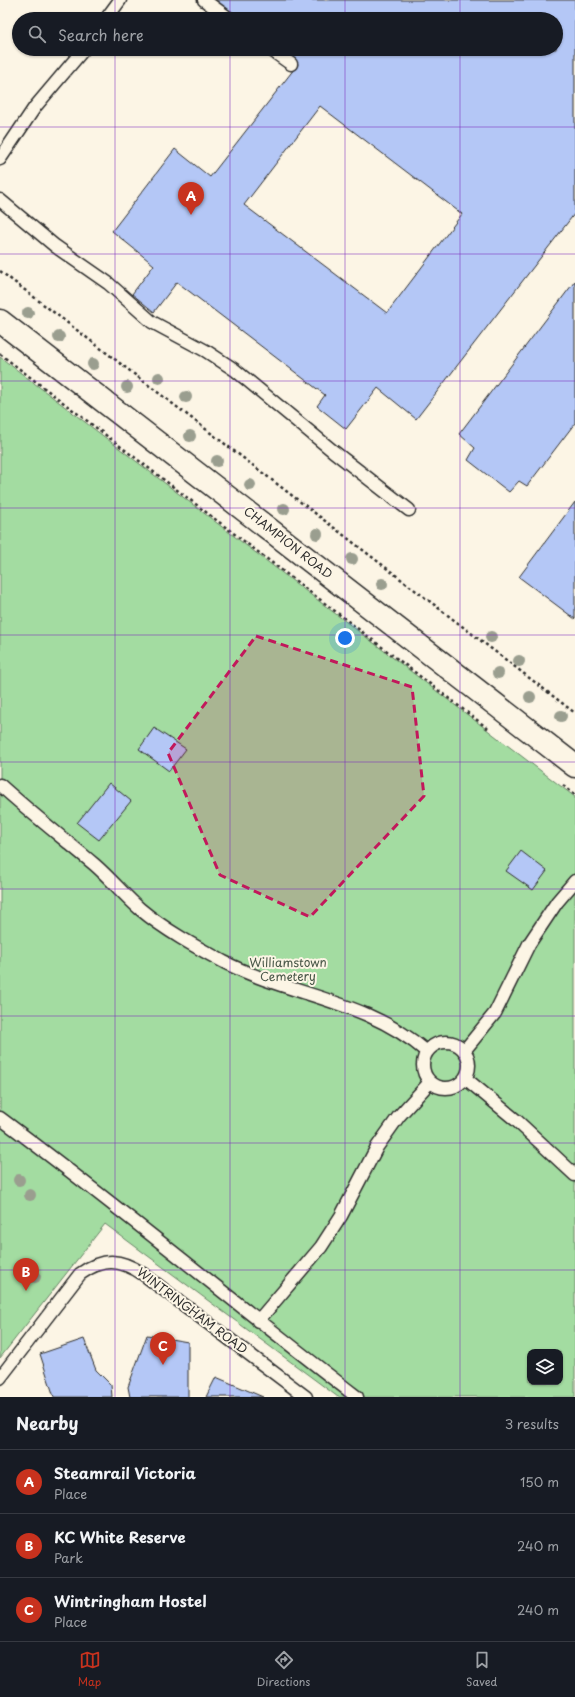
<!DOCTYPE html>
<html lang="en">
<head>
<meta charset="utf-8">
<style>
	body { margin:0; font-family:"Playpen Sans",sans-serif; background:#242831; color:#f1f3f6 }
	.controls { position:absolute; right:12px; bottom:12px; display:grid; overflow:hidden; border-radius:8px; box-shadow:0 1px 3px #0004 }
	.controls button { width:36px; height:36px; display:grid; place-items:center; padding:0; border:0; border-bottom:1px solid #363941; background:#171b24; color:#f1f3f6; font:20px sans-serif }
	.you { position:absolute; left:345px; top:638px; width:14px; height:14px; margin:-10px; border:3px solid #fff; border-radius:50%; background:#1a73e8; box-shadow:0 0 0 6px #1a73e833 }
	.badge { display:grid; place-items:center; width:26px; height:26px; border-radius:50%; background:#c8321e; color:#fff; font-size:13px; font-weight:700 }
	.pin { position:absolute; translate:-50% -33px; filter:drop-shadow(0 1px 2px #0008) }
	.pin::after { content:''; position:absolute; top:21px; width:14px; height:12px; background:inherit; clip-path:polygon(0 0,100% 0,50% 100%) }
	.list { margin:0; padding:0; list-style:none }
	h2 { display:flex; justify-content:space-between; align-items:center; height:52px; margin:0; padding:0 16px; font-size:17px }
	h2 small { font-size:13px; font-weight:400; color:#9ea1a6 }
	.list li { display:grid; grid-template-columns:26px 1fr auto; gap:12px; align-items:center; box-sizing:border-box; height:64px; padding:0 16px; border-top:1px solid #363941 }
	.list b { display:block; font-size:15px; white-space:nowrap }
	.list p { margin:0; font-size:13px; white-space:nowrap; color:#9ea1a6 }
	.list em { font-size:13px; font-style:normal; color:#9ea1a6 }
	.icon { flex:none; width:22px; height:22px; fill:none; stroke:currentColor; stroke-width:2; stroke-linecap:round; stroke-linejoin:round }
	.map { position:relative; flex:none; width:575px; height:1397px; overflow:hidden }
	.search { position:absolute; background:#171b24; box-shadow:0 1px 3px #0004; left:12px; right:12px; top:12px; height:44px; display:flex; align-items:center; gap:10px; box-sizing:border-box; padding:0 14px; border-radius:22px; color:#9ea1a6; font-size:15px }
	.sheet { height:244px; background:#171b24 }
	nav { display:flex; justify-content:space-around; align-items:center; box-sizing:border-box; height:56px; border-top:1px solid #363941; background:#171b24; font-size:11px; color:#9ea1a6 }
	nav a { display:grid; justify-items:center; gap:2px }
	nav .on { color:#c8321e }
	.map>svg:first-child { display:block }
	.green { fill:#a3dca1; stroke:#678466; fill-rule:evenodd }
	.building { fill:#b4c7f6; stroke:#2b2b2b; fill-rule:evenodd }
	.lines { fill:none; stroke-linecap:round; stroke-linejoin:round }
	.lane-casing { stroke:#2b2b2b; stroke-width:15 }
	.secondary-casing { stroke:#2b2b2b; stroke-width:25 }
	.path { stroke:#2b2b2b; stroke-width:2.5; stroke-dasharray:3 3; stroke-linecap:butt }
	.lane { stroke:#fcf5e5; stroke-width:12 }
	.secondary { stroke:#fcf5e5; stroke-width:22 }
	.tree { fill:#9a9e8f }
	.marked { fill:#c2185b; fill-opacity:0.2; stroke:#c2185b; stroke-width:3; stroke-dasharray:8 5; stroke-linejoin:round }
	.grid { fill:none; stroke:#7b2cbf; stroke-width:1; stroke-opacity:0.55 }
	.labels { text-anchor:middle; stroke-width:4; stroke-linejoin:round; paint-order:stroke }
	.street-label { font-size:12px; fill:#2b2b2b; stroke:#fcf5e5 }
	.park-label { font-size:12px; fill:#495748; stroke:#fcf5e5 }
</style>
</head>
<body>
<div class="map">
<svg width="575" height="1397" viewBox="0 0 575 1397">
	<rect width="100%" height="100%" fill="#fcf5e5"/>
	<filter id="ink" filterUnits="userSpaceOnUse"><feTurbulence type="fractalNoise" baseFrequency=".025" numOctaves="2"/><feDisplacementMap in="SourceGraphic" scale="8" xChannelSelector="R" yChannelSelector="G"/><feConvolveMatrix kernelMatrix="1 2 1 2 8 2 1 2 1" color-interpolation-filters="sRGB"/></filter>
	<g filter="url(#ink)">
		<path class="green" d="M 0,357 L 575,797 L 575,1397 L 338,1397 L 105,1224 L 0,1358 ZM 530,1352 L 560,1352 L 560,1382 L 530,1382 Z"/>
		<path class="building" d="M 215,0 L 575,0 L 575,213 L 416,419 L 378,388 L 346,429 L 317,406 L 325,395 L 177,282 L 154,312 L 132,294 L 154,265 L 112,231 L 175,149 L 210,177 L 298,64 L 279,49 L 556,49 L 556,19 L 240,19 ZM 320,106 L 462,214 L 387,313 L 244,205 Z
			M 575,281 L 575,423 L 527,486 L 519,481 L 509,492 L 468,460 L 475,448 L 459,434 Z
			M 575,502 L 575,619 L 519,577 Z
			M 154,728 L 186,749 L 169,771 L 139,749 Z
			M 109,783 L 131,801 L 99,840 L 77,823 Z
			M 521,851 L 547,871 L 533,890 L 506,871 Z
			M 147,1335 L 188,1342 L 188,1397 L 130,1397 L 128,1387 Z
			M 84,1339 L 96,1370 L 111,1385 L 112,1397 L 54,1397 L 40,1354 Z
			M 216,1377 L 263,1397 L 206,1397 Z"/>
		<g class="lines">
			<defs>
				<path id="lane" d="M 204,0 L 230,19
					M 106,19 L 120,0
					M 270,49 L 291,64
					M 0,159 L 35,107 L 84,49
					M 0,200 L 55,246 L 108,283 L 152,322 L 206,351 L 235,370 L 333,451 L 409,510
					M 0,785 C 31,813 63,838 95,865 C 111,879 124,895 140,909 C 165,930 196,947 224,962 C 293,997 366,999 427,1052
					M423 1065a23 23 0 1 1 46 0a23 23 0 1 1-46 0Z
					M 464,1051 L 495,1013 L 529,944 L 557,902 L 575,881
					M 465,1078 L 517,1121 L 575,1175
					M 0,1118 C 121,1208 237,1305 357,1397
					M 258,1321 L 321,1247 L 341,1216 L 377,1147 L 399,1116 L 430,1082
					M 0,1378 L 80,1274 C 103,1257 121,1259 143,1274 L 306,1397"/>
				<path id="secondary" d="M 0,321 L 575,766"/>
			</defs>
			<use href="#lane" class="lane-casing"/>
			<use href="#secondary" class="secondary-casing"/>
			<path class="path" d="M 0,271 L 575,713
				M 0,354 L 490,730
				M 563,785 L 575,795"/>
			<use href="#lane" class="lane"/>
			<use href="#secondary" class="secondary"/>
		</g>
		<g class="tree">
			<circle cx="28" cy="313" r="6"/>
			<circle cx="59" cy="337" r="6"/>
			<circle cx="93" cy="364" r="6"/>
			<circle cx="159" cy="378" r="6"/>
			<circle cx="127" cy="387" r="6"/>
			<circle cx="186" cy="397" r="6"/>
			<circle cx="190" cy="436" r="6"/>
			<circle cx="217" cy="461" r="6"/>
			<circle cx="250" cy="485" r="6"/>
			<circle cx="284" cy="509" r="6"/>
			<circle cx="317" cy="534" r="6"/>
			<circle cx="352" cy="559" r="6"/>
			<circle cx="382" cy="584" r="6"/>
			<circle cx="491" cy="637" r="6"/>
			<circle cx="519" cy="661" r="6"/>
			<circle cx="498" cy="673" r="6"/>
			<circle cx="530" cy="697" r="6"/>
			<circle cx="561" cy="716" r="6"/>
			<circle cx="19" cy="1180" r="6"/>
			<circle cx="30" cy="1195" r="6"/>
			<circle cx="35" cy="1277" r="6"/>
		</g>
	</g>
	<path class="marked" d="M 256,636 L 412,687 L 424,796 L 310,917 L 220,875 L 168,753 Z"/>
	<path class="grid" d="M 115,0 L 115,19M 230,0 L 230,19M 345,0 L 345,19M 460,0 L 460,19M 115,49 L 115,1397M 230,49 L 230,1397M 345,49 L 345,1397M 460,49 L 460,1397M 0,127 L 575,127M 0,254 L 575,254M 0,381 L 575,381M 0,508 L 575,508M 0,635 L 575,635M 0,762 L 575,762M 0,889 L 575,889M 0,1016 L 575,1016M 0,1143 L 575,1143M 0,1270 L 575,1270"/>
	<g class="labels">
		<g class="street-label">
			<text transform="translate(288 543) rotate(38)" y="4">CHAMPION ROAD</text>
			<text transform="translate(192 1311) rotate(37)" y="4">WINTRINGHAM ROAD</text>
		</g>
		<g class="park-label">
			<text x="288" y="967">Williamstown<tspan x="288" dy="14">Cemetery</tspan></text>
		</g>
	</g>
</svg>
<div class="controls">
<button><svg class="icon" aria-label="layers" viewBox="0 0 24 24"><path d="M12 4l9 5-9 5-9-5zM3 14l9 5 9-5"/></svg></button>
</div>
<div class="you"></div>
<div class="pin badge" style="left:191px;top:215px">A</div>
<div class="pin badge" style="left:26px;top:1291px">B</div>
<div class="pin badge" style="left:163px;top:1365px">C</div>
<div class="search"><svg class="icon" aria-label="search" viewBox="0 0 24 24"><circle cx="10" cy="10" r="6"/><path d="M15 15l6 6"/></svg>Search here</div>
</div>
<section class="sheet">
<h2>Nearby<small>3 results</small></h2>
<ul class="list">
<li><span class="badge">A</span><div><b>Steamrail Victoria</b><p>Place</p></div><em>150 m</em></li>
<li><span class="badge">B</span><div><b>KC White Reserve</b><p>Park</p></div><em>240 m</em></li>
<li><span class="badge">C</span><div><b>Wintringham Hostel</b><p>Place</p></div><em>240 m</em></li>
</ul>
</section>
<nav>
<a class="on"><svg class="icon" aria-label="map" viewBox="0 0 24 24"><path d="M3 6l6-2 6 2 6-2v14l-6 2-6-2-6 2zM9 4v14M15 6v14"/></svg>Map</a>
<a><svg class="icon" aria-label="directions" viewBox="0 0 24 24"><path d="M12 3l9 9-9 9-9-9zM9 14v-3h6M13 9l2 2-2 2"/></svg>Directions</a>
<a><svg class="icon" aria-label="saved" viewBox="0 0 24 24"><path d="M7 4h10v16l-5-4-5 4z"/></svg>Saved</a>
</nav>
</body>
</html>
